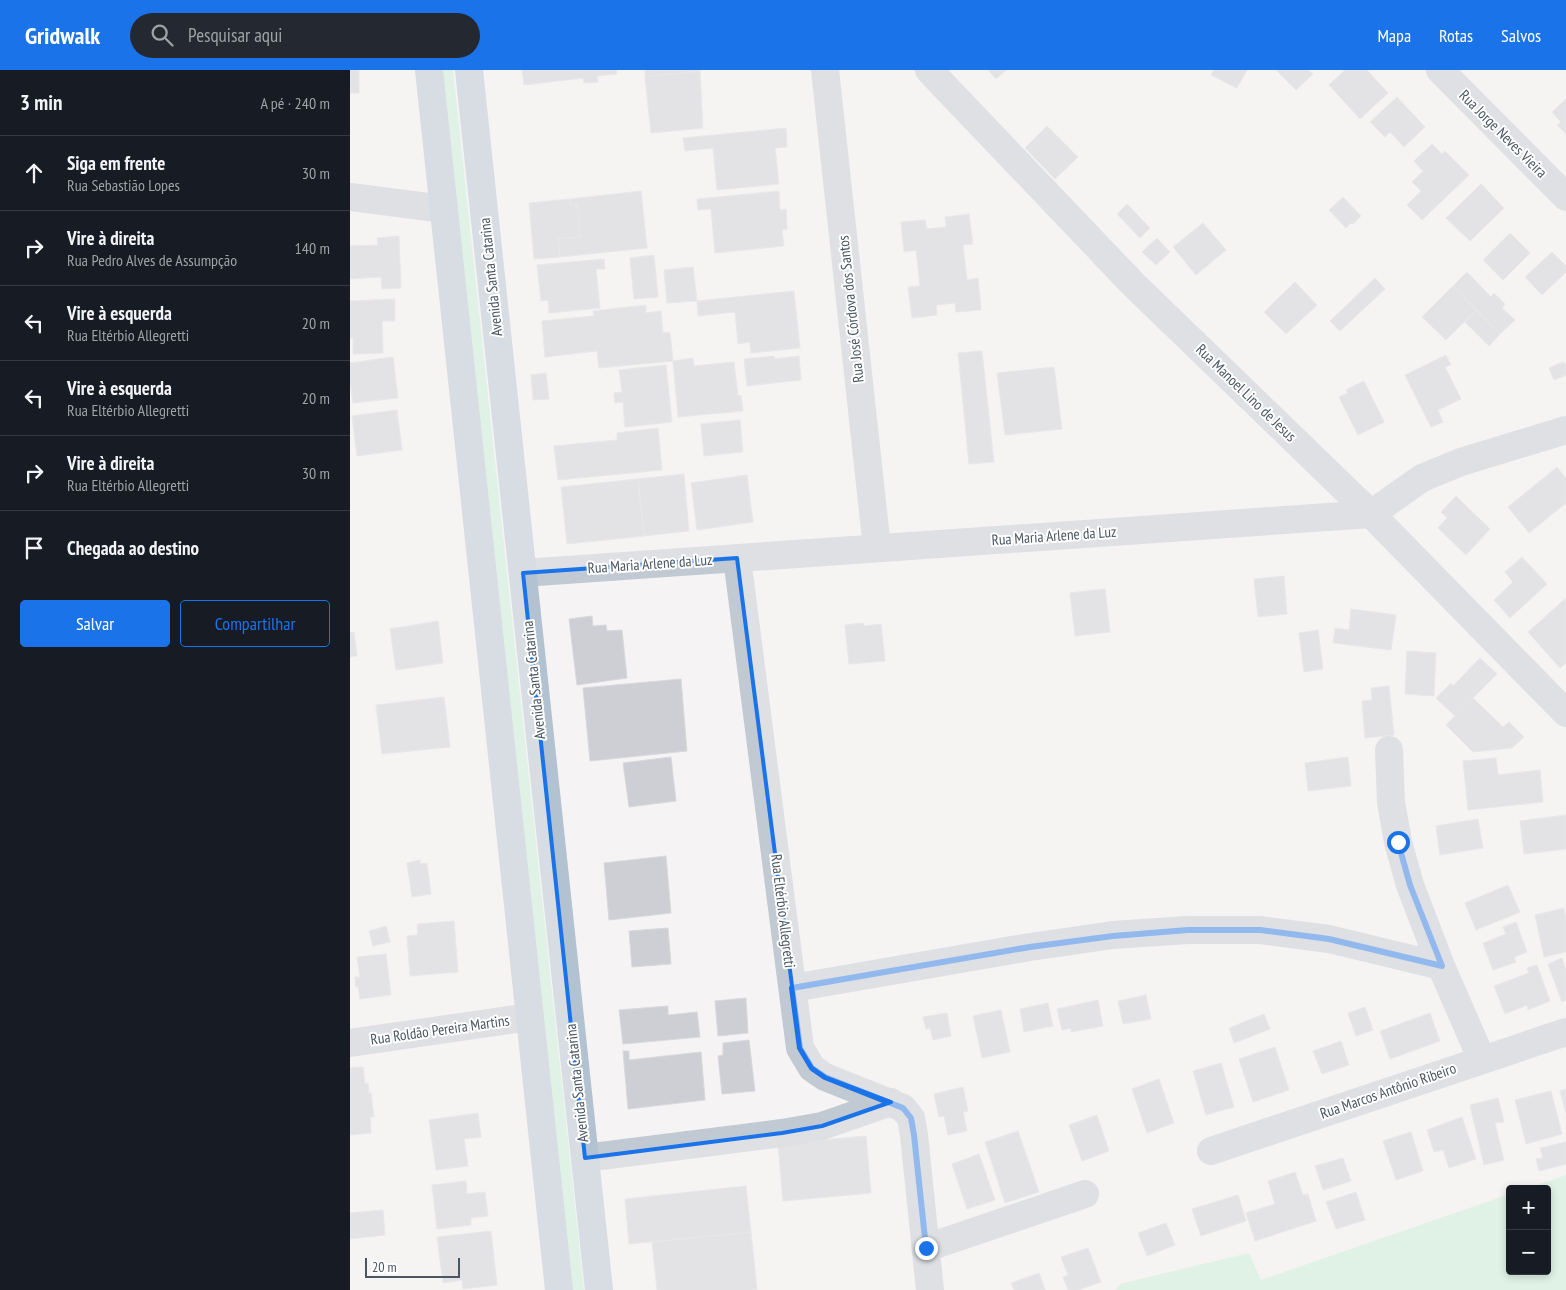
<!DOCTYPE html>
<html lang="pt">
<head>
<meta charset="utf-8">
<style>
	body { margin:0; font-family:"PT Sans Narrow",sans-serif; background:#242831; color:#f1f3f6 }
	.controls { position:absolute; right:15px; bottom:15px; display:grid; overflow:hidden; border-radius:5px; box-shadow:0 2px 8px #0003 }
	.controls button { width:45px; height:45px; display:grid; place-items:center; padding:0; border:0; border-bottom:1px solid #363941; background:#171b24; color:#f1f3f6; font:25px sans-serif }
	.scale { position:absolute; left:15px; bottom:12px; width:95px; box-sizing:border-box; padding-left:5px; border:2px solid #4a5661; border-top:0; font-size:14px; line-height:18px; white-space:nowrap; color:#4a5661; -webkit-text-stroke:4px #fff; paint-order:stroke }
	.stop { position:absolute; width:15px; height:15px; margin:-11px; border:4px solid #1a73e8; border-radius:50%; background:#fff }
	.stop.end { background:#1a73e8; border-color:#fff; box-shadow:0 1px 5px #0008 }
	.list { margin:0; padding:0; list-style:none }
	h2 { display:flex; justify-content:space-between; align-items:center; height:65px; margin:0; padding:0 20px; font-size:21px }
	h2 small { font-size:16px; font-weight:400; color:#9ea1a6 }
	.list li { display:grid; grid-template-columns:32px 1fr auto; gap:15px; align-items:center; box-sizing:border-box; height:75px; padding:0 20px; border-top:1px solid #363941 }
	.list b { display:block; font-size:19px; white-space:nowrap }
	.list p { margin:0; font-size:16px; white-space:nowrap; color:#9ea1a6 }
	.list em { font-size:16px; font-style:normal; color:#9ea1a6 }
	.actions { display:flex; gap:10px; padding:15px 20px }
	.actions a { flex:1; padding:11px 0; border:1px solid #1a73e8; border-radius:5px; text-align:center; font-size:18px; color:#1a73e8 }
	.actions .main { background:#1a73e8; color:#fff }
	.icon { flex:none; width:28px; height:28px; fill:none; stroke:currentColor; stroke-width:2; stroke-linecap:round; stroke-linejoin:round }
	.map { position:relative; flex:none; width:1216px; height:1220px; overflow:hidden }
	header { display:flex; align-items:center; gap:30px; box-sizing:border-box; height:70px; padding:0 25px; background:#1a73e8; color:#fff }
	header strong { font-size:24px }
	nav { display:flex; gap:28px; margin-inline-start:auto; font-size:18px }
	.search { width:350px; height:45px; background:#242831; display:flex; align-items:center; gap:12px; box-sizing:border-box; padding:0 18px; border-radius:28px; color:#9ea1a6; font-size:19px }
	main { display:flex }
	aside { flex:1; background:#171b24 }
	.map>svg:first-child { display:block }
	.green { fill:#c3f1d5 }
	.building { fill:#cdcfd5; stroke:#d7d9de }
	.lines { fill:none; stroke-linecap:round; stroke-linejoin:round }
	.street { stroke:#c1cad2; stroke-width:28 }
	.primary { stroke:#b3c2d1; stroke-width:28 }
	.route { stroke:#1a73e8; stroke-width:6 }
	.marked { fill:none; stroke:#1a73e8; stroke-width:4; stroke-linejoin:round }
	.labels { text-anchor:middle; stroke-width:4; stroke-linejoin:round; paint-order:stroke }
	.street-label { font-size:15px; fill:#4a5661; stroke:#fff }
</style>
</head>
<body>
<header>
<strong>Gridwalk</strong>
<div class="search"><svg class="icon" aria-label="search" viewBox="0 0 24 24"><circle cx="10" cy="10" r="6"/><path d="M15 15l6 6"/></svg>Pesquisar aqui</div>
<nav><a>Mapa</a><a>Rotas</a><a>Salvos</a></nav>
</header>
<main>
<aside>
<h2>3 min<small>A pé · 240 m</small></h2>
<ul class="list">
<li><svg class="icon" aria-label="ahead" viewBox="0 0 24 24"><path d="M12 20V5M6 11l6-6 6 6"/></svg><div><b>Siga em frente</b><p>Rua Sebastião Lopes</p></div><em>30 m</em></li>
<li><svg class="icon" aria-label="right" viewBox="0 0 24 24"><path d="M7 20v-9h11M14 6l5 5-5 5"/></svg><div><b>Vire à direita</b><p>Rua Pedro Alves de Assumpção</p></div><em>140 m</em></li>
<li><svg class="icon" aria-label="left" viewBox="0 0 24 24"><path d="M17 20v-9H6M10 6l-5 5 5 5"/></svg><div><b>Vire à esquerda</b><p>Rua Eltérbio Allegretti</p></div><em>20 m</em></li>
<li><svg class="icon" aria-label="left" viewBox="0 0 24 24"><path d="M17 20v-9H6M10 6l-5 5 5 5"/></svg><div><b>Vire à esquerda</b><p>Rua Eltérbio Allegretti</p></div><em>20 m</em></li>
<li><svg class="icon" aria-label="right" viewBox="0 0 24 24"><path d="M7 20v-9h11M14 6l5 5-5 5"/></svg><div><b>Vire à direita</b><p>Rua Eltérbio Allegretti</p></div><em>30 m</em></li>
<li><svg class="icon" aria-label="arrive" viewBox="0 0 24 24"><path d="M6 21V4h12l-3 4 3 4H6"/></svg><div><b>Chegada ao destino</b></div></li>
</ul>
<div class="actions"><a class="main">Salvar</a><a>Compartilhar</a></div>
</aside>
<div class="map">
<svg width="1216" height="1220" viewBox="0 0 1216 1220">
	<rect width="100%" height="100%" fill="#f5f3f3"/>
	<path class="green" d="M 88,0 L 103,0 L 234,1220 L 220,1220 Z
		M 1216,1105 L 1216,1220 L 766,1220 L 770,1214 L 899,1183 L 911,1210 L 1160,1124 L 1160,1201 L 1197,1201 L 1197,1119 L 1176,1119 Z"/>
	<path class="building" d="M 0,0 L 9,0 L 9,23 L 0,23 Z
		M 172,0 L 266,0 L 267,4 L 247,6 L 248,12 L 234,13 L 233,8 L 174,15 Z
		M 295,0 L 350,0 L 350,1 L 295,7 Z
		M 638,0 L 656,0 L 646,9 Z
		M 864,0 L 897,0 L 887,18 L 861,5 Z
		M 926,0 L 958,0 L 963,4 L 946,20 Z
		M 995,0 L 1017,0 L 1038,23 L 1010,49 L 979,15 Z
		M 350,1 L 353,58 L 301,63 L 295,7 Z
		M 1047,27 L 1075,57 L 1054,77 L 1040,62 L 1035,67 L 1020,52 Z
		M 1216,29 L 1216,64 L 1207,55 L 1211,52 L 1202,42 Z
		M 697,56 L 728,87 L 705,109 L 675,78 Z
		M 436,58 L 437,77 L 425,78 L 429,114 L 367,120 L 363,78 L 335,81 L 333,68 Z
		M 1082,74 L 1092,84 L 1095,81 L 1119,105 L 1072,150 L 1057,135 L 1071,121 L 1062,112 L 1073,101 L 1064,91 Z
		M 1131,114 L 1154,138 L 1120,171 L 1096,148 Z
		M 291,121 L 297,178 L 210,187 L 208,169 L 230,167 L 227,134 L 220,135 L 220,129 Z
		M 429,121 L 430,140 L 436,139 L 437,159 L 432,160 L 434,176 L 365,183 L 361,139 L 348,140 L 347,129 Z
		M 993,127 L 1011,146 L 1003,154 L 1001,153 L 996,158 L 979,140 Z
		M 220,129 L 220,135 L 227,134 L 230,167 L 208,169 L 210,187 L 184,189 L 179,133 Z
		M 777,134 L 800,158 L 790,168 L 767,144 Z
		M 619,144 L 623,174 L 613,175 L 617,210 L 628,208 L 631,240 L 606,242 L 605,233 L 586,235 L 587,245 L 562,248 L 558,217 L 570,216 L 566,180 L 554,182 L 551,152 L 575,150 L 577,159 L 596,157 L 595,147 Z
		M 853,153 L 876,180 L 846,205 L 823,177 Z
		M 1160,163 L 1180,183 L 1153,210 L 1133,190 Z
		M 49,166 L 51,218 L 32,219 L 31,207 L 0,209 L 0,176 L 28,175 L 27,168 Z
		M 807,168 L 820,182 L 806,195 L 792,182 Z
		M 1202,182 L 1216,196 L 1216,202 L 1192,225 L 1175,207 Z
		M 304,185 L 308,227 L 284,229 L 280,188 Z
		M 254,189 L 255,199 L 246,199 L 250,238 L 199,243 L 198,230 L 191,231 L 187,195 Z
		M 343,197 L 347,231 L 317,233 L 314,200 Z
		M 1117,202 L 1141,227 L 1144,223 L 1155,234 L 1152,238 L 1165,250 L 1150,264 L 1103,216 Z
		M 1025,208 L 1035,219 L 990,261 L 980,251 Z
		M 945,212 L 967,235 L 936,264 L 914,242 Z
		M 1103,216 L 1126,240 L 1096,270 L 1072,247 Z
		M 444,221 L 450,278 L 401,283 L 400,272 L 388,274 L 385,242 L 348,246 L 347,231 Z
		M 45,229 L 45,251 L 32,251 L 33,283 L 3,284 L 3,268 L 0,268 L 0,231 Z
		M 296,235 L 296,243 L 311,241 L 313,263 L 320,262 L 323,291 L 249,298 L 247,281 L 195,287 L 192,251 L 244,246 L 243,241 Z
		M 1126,240 L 1150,264 L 1139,276 L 1115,252 Z
		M 632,281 L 644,392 L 619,394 L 608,283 Z
		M 1096,285 L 1101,295 L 1095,297 L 1111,329 L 1088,340 L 1093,352 L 1081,357 L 1055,305 Z
		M 424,286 L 425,289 L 449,286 L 451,310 L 397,316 L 394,289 Z
		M 43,287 L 48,328 L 3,333 L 0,311 L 0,293 Z
		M 343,288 L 344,296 L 384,292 L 388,326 L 391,325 L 393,341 L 328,347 L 323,291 Z
		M 1213,292 L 1216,295 L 1216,305 L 1204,310 L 1199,298 Z
		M 316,295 L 322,352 L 275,357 L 273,332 L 265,333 L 264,323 L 272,322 L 269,300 Z
		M 704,297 L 712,359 L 655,365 L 647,303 Z
		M 196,303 L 199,329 L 183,330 L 181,305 Z
		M 1014,311 L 1034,352 L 1008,365 L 989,327 L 998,323 L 996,320 Z
		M 47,340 L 52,380 L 7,386 L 2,346 Z
		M 390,350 L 393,382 L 354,386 L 351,354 Z
		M 308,358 L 312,400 L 208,410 L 204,376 L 267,370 L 267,363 Z
		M 1207,397 L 1216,408 L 1216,433 L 1179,463 L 1158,437 Z
		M 334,404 L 339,461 L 294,466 L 288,409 Z
		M 397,405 L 403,452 L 347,460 L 341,413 Z
		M 288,409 L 294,466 L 217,474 L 211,417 Z
		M 1106,426 L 1140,459 L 1116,485 L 1088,458 L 1097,448 L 1091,442 Z
		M 1172,487 L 1197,514 L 1160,548 L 1144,530 L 1163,512 L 1155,502 Z
		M 934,506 L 937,544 L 908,547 L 904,509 Z
		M 755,519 L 760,562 L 725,566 L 720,523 Z
		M 1216,528 L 1216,593 L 1210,598 L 1178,562 Z
		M 1001,539 L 1046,545 L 1041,580 L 983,573 L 985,558 L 999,560 Z
		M 242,546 L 243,556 L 256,555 L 257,561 L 272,560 L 277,608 L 227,615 L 219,549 Z
		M 88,551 L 93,593 L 46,600 L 40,559 Z
		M 513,553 L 514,556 L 531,554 L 535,591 L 499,594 L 495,555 Z
		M 968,560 L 973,599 L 954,602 L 949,563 Z
		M 4,562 L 7,586 L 0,587 L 0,563 Z
		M 1057,581 L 1086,583 L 1084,626 L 1055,624 Z
		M 1130,588 L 1147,604 L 1105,646 L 1086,628 L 1101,613 L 1103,616 Z
		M 331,609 L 337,681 L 240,691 L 233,618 Z
		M 1039,616 L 1044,665 L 1015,668 L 1012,631 L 1022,630 L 1021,618 Z
		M 94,627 L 100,677 L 32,684 L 26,635 Z
		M 1123,628 L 1153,657 L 1159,652 L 1174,667 L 1162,678 L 1123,682 L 1096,655 Z
		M 321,687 L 326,731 L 279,737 L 273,693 Z
		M 998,687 L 1001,716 L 958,721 L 955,693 Z
		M 1146,688 L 1148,705 L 1190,700 L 1193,732 L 1118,740 L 1113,691 Z
		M 1216,745 L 1216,779 L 1174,784 L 1170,751 Z
		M 1128,749 L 1133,778 L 1090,785 L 1086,756 Z
		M 316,786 L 321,843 L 259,850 L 254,793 Z
		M 70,790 L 70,794 L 77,793 L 81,824 L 62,827 L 57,793 Z
		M 1158,815 L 1170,842 L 1126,860 L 1115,833 Z
		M 1214,838 L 1216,849 L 1216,882 L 1194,887 L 1185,845 Z
		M 104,851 L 108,902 L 60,906 L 57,866 L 68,865 L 67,854 Z
		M 1166,852 L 1177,882 L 1164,887 L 1166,892 L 1143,900 L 1133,873 L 1156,864 L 1153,857 Z
		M 36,856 L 40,872 L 23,876 L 19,861 Z
		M 318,858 L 321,894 L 282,897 L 279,861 Z
		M 36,884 L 41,925 L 10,929 L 8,916 L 6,917 L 5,907 L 10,907 L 7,887 Z
		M 1212,888 L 1216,900 L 1216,930 L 1212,932 L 1198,894 Z
		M 1187,895 L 1200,931 L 1178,940 L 1177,935 L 1155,944 L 1144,916 L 1179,903 L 1177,898 Z
		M 796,925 L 801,949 L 773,954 L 768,931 Z
		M 396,928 L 398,963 L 368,966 L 365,931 Z
		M 748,930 L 753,956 L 721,962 L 721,958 L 712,960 L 707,939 Z
		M 698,933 L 703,956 L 674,962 L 670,939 Z
		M 318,936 L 318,945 L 347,942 L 350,967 L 273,974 L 269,940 Z
		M 1015,937 L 1023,960 L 1006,966 L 998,943 Z
		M 651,940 L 660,982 L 632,988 L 623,946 Z
		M 597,943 L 601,966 L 583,970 L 580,958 L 576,959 L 573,947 Z
		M 1080,943 L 1090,971 L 1040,989 L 1030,961 Z
		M 914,944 L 920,959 L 884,973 L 879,958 Z
		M 399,970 L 405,1021 L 372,1024 L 368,986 L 373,985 L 373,973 Z
		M 991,971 L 999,995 L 972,1004 L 963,981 Z
		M 925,977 L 939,1020 L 903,1032 L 889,989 Z
		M 273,981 L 279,981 L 279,990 L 351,982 L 355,1030 L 278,1039 Z
		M 871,993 L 884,1037 L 856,1045 L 843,1001 Z
		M 13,997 L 15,1014 L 18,1013 L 19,1024 L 21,1023 L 24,1047 L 20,1047 L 21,1063 L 0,1065 L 0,998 Z
		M 809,1009 L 824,1053 L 797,1063 L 782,1019 Z
		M 613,1017 L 618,1041 L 613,1042 L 617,1061 L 598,1065 L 594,1046 L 589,1047 L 584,1024 Z
		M 1216,1019 L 1216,1044 L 1210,1021 Z
		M 1201,1021 L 1212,1064 L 1176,1074 L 1165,1030 Z
		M 1148,1028 L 1154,1052 L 1145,1053 L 1154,1090 L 1134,1095 L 1120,1035 Z
		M 128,1043 L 131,1067 L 114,1069 L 118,1096 L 86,1100 L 79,1050 Z
		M 747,1045 L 759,1081 L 732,1091 L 719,1055 Z
		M 1112,1047 L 1126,1089 L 1099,1098 L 1093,1080 L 1084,1082 L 1077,1060 Z
		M 668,1061 L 689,1122 L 655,1133 L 635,1072 Z
		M 1061,1062 L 1073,1101 L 1046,1110 L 1033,1071 Z
		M 516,1066 L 521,1123 L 433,1131 L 428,1074 Z
		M 1216,1072 L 1216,1094 L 1189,1101 L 1186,1089 L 1193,1088 L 1190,1078 Z
		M 629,1084 L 645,1130 L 617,1139 L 602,1094 Z
		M 993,1088 L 1001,1111 L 973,1120 L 965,1096 Z
		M 945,1102 L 953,1125 L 958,1124 L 966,1151 L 905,1171 L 896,1143 L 925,1134 L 918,1111 Z
		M 116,1111 L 117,1124 L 135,1122 L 138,1146 L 121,1148 L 121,1155 L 87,1159 L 82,1115 Z
		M 396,1116 L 401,1162 L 279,1174 L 275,1129 Z
		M 1006,1122 L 1015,1150 L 986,1159 L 976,1132 Z
		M 888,1125 L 896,1151 L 851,1166 L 842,1139 Z
		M 33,1140 L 35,1165 L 0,1169 L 0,1143 Z
		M 816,1153 L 825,1175 L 797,1186 L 788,1163 Z
		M 141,1161 L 147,1215 L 113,1219 L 112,1210 L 93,1213 L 87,1167 Z
		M 401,1162 L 407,1220 L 307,1220 L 302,1172 Z
		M 738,1178 L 751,1212 L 728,1220 L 718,1220 L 713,1207 L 718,1205 L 711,1187 Z
		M 689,1203 L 695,1220 L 664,1220 L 661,1213 Z"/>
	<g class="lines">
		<path class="street" d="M 475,0 L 527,478
			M 579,0 L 783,214 L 1021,444 L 1216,643
			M 1090,0 L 1216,127
			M 0,127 L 94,139
			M 387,488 L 450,978 L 462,998 L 475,1007 L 553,1038 L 561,1048 L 564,1065 L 580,1220
			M 173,503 L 1021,444 L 1072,408 L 1111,392 L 1216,360
			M 1039,680 L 1041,732 L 1048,772 L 1060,815 L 1091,896 L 1132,990
			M 443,918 L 680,877 L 763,865 L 838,860 L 910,860 L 979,869 L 1091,896
			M 0,973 L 180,947
			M 861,1081 L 1216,962
			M 235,1088 L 432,1063 L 472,1056 L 541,1032
			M 576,1178 L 735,1124"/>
		<path class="primary" d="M 79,0 L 209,1220
			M 119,0 L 249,1220"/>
	</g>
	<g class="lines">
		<path class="route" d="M 576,1178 L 564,1065 L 561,1048 L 553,1038 L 475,1007 L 462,998 L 450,978 L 442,918 L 680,877 L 763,866 L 838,860 L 910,860 L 979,869 L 1092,896 L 1060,815 L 1048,772"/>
	</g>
	<path d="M0 0H1216V1220H0ZM 387,488 L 450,978 L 462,998 L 475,1007 L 541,1032 L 472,1056 L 432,1063 L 235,1088 L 173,503 Z" fill="#f5f3f3" fill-opacity=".55" fill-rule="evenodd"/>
	<path class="marked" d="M 387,488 L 450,978 L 462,998 L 475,1007 L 541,1032 L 472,1056 L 432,1063 L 235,1088 L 173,503 Z"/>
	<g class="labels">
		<g class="street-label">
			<text transform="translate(1153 64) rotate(45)" y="5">Rua Jorge Neves Vieira</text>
			<text transform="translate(141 207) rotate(-96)" y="5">Avenida Santa Catarina</text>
			<text transform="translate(501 239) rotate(-96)" y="5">Rua José Córdova dos Santos</text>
			<text transform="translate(896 323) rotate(44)" y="5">Rua Manoel Lino de Jesus</text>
			<text transform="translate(704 466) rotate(-4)" y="5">Rua Maria Arlene da Luz</text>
			<text transform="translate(300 494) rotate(-4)" y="5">Rua Maria Arlene da Luz</text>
			<text transform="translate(184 610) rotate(-96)" y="5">Avenida Santa Catarina</text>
			<text transform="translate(433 841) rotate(83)" y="5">Rua Eltérbio Allegretti</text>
			<text transform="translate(90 960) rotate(-8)" y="5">Rua Roldão Pereira Martins</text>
			<text transform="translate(227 1013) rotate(-96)" y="5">Avenida Santa Catarina</text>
			<text transform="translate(1038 1021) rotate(-19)" y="5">Rua Marcos Antônio Ribeiro</text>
		</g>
	</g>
</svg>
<div class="controls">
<button>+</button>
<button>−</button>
</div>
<div class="scale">20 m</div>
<div class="stop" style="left:1048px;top:772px"></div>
<div class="stop end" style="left:576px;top:1178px"></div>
</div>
</main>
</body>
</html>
